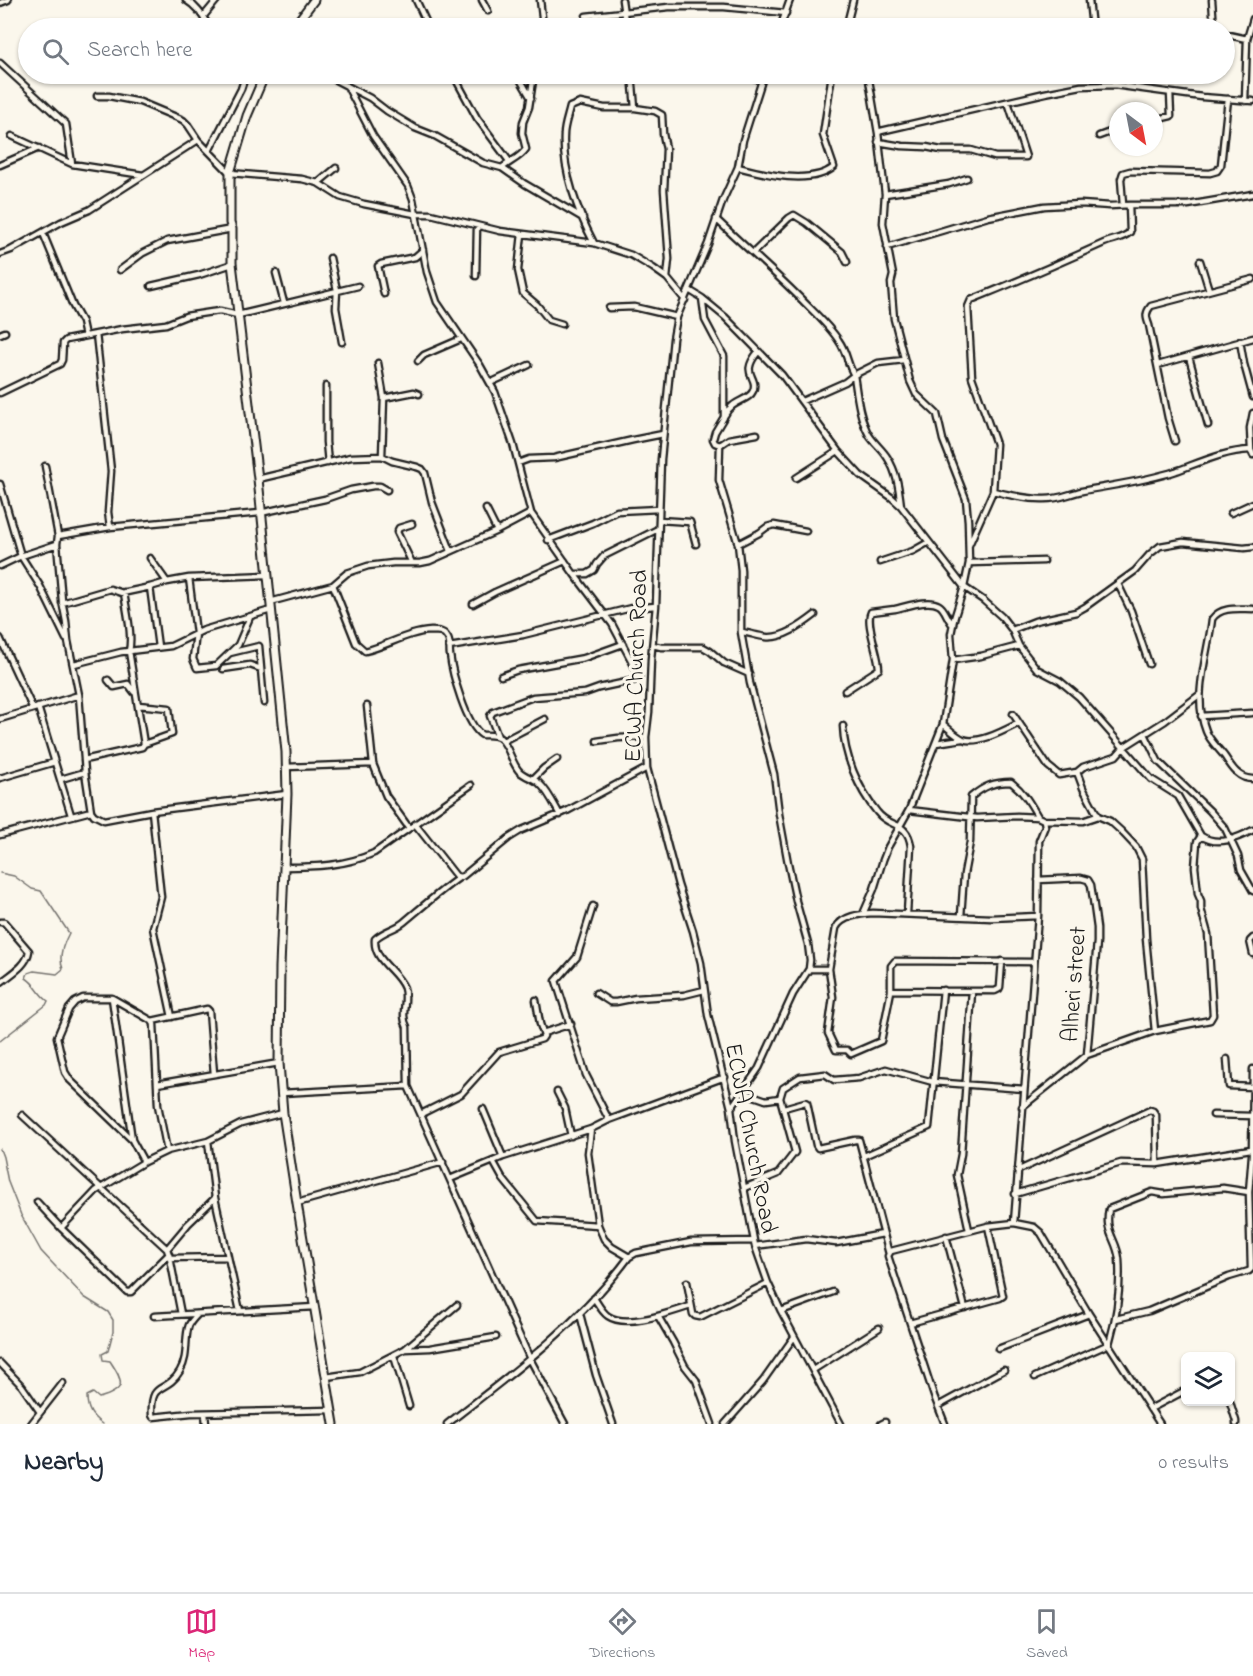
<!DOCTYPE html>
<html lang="en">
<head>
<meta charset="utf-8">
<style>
	body { margin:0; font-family:"Indie Flower",sans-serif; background:#f2f2f3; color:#1f2937 }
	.controls { position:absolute; right:18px; bottom:18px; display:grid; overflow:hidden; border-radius:9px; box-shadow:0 2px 4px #0004 }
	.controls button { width:54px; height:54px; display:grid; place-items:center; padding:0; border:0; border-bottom:2px solid #e0e1e3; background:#fff; color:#1f2937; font:30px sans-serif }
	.compass { position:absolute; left:1109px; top:102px; width:54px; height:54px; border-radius:50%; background:#fff; box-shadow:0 2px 4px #0004; rotate:148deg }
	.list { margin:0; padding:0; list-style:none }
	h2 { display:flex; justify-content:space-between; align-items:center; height:78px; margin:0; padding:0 24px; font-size:26px }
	h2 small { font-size:20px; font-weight:400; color:#747a83 }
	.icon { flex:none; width:33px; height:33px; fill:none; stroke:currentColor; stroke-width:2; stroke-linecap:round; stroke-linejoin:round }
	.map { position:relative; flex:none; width:1253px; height:1424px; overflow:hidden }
	.search { position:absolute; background:#fff; box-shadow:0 2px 4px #0004; left:18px; right:18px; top:18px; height:66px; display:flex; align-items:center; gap:15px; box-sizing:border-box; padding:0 21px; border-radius:33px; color:#747a83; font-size:22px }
	.sheet { height:168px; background:#fff }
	nav { display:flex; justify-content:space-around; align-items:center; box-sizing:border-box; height:84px; border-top:2px solid #e0e1e3; background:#fff; font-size:16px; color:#747a83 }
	nav a { display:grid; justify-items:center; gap:3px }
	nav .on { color:#db2777 }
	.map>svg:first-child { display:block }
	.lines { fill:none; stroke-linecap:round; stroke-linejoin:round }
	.stream { stroke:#74726e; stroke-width:1.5 }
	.street-casing { stroke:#1c1c1c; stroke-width:9 }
	.secondary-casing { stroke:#1c1c1c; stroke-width:11 }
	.street { stroke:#fbf7ec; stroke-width:4.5 }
	.secondary { stroke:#fbf7ec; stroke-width:7 }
	.labels { text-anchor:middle; stroke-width:6; stroke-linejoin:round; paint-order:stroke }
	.street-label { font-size:24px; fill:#1c1c1c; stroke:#fbf7ec }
</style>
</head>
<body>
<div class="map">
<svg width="1253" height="1424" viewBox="0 0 1253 1424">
	<rect width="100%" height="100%" fill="#fbf7ec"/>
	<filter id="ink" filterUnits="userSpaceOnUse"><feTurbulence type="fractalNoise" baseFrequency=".0167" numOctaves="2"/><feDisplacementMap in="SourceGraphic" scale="12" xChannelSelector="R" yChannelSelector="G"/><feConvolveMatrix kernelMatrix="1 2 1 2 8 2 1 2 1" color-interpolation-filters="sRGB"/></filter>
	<g filter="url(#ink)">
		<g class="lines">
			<path class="stream" d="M 0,873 L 14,876 L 32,889 L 41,891 L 69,933 C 63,945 58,956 63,969 L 57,974 L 34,971 L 28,973 L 26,978 C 37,985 37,993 48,1001 L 46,1005 L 0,1041
				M 0,1149 L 3,1157 L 8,1182 L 21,1215 L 41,1251 L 84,1297 L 108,1312 L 113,1320 L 113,1332 L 108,1351 L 102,1354 L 103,1360 L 110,1361 C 124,1382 127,1390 99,1398 L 93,1393 L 87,1396 C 87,1409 91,1416 102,1424"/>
			<defs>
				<path id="street" d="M 186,0 C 198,7 203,17 210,28
					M 416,0 L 429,28
					M 482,0 L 488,11
					M 540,0 L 542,17 L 541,28
					M 622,0 L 626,28
					M 1089,0 L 1092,28
					M 1212,0 L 1214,28
					M 0,3 L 8,0
					M 586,16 L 669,7 L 724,7 L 786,13
					M 203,17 L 217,0
					M 780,28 L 790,0
					M 846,28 L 853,0
					M 1091,28 L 1143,28
					M 1224,34 L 1247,39
					M 0,63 L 66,124 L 72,164
					M 247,74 L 262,79
					M 324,74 L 370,98 L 387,111 L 415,128 L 435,136 L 483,163 L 502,168
					M 453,74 L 477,118 L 509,161
					M 517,74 L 531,98
					M 534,74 L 529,107 L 523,122 L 522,133 L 526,149 C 520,158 510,161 502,168 L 525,184 L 583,218
					M 632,74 L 635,108 L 655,111 L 662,115 L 663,134 L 666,149 L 664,190 L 669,259 L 667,278
					M 738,74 L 762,80
					M 764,74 L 743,140 L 738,167 L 723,200 L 708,244 L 677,317 L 673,339 L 661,459 L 656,606 L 651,659 L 649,712 L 646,737 L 647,768 L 678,885 L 693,931 L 701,963 L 708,1015 L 731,1108 L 735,1141 L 755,1246 L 768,1283 L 781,1311 L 841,1424
					M 877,74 L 871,76 L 869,80 L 878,133
					M 347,86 L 373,136 L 408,186 L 413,199 L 427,272 L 437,302 L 480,365 L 495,392 L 513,444 L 531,513 L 574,574 L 612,624 L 639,675 L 639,678 L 636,680 L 599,688 L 585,693 L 533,697 L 493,712 L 490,716 L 498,737
					M 97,96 L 109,96 L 140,102 L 183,120 L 188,125 L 198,140 L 230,173 L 302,179 L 318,183 L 340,197 L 364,204 L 415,214 L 431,214 L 500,231 L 594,243 L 631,255 L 653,268 L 667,278 L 685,300
					M 1245,101 L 1247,39 L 1253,19
					M 1154,120 L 1171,116 L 1170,93
					M 12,136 L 72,164 L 143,175
					M 1099,136 L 1118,129
					M 878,142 L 902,146 L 926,147 L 941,150 L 971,150 L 995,157 L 1026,157 L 1008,102
					M 209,151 L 241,89 L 246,74
					M 0,165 L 39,148
					M 738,167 C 765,174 811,186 834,167 L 823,135 L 832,74
					M 318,183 L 336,168
					M 885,194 L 949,184 L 967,178
					M 1123,205 L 1121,179 L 1123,173 L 1130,171 L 1210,173 L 1217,171 L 1221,165 L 1228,99
					M 716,219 C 746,248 777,274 805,303 C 817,315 830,327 839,341 C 847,352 847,364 854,375 L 878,363 L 904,360
					M 43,233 L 73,306 L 82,322 L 85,336
					M 522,234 L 518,270 L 523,293 L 537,305 L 549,320 L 562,324
					M 594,243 C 578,213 562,170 564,135 C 564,126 568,116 570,107 L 580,103 L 604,108 L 635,108
					M 887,247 L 988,217 L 1044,206 L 1081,204 L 1110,206 L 1129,205 L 1188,205 L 1253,194
					M 753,253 L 789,218 L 794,215 L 807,223 L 842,252 L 847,262
					M 0,254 L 11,250 L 61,222 L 89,210 L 198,140
					M 330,258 L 337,290 L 336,308 L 342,342
					M 1200,261 L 1209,290
					M 120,270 L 143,253 L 167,241 L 232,229
					M 276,273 L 284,303
					M 476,276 L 477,226
					M 151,286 L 199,275 L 232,264
					M 689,290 L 702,298 L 725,317 L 782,375 L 838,451 L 860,475 L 891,497 L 901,506 L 964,587 L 983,600 L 1002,617 L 1012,630 L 1019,646 L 1037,669 L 1060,681 L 1079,697 L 1151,779 L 1178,796 L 1201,836 C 1218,847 1238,838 1253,830
					M 384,294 L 378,266 L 381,264 L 415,257 L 423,250
					M 702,298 L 705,320 L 724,356 L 724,417 L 715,432 L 713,439 L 715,443 L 720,445
					M 609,308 L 634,307 L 677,317
					M 0,334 L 5,332
					M 96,334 L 111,471 L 108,512 L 110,527
					M 1240,341 L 1244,364 L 1253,397
					M 1189,357 L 1208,425
					M 418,361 L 424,355 L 461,339
					M 378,363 L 384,398 L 382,456
					M 1158,365 L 1253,338
					M 490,383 L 529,365
					M 326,386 L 326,442 L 328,463
					M 0,393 L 60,364 L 62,360 L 63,343 L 66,340 L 122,329 L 166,324 L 186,316 L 212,312 L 220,311 L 238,315 L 255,311 L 358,286
					M 384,398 L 414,392 L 419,394
					M 802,401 L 845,382 L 854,375 C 857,395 859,417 869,435 C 874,443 882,449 887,457 C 897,472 899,489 901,506
					M 725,415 C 732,400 749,401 753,391 C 759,376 739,375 758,352
					M 1175,441 L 1168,418 L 1149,325 C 1146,317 1145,313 1151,306 L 1253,279
					M 1251,450 L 1250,428 L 1253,413
					M 518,463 L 529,459 L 554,458 L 633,440 L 663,434
					M 45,466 L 58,536 L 57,544 L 62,601 L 66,621 L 68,641 L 79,695 L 85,772 L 91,811 L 94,815 L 104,820 L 152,811 L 287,794
					M 796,478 L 838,451
					M 258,479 L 351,457 L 382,456 L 392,461 L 417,467 L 422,469 L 425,473 L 432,502 L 451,551
					M 0,484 L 21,556 L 40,586 L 66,639
					M 993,491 C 1009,495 1025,499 1042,499 C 1058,500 1068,494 1082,491 C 1114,485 1146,481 1176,471 C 1201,462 1224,451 1251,450 L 1253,455
					M 486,509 L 497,531
					M 1231,513 L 1253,503
					M 659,520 L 690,522 L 696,544
					M 58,536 L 110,527 L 260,513 L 325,499 L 351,490 L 373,486 L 380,486 L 387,490
					M 548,540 L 593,523 L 617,511 L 659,509
					M 738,544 L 759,533 L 767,527 L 774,525 L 806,531
					M 969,545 L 993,491 L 996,444 L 972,377 L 968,307 L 971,300 C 1016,282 1060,263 1104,243 C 1113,239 1123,239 1130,232 L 1129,205
					M 150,558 L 167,582 L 189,578 L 267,575
					M 880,562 L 913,551 L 929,542
					M 412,563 L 397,532 L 399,528 L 412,524
					M 969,563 L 1044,561
					M 0,566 L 21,556 L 57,544
					M 574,574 L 587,574 L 594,570 L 597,564 L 604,556 L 658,529
					M 189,578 L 196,633 L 193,659 L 197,668 L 216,666 L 238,645 L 250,617
					M 1118,584 L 1131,611 L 1149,664
					M 333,585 L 356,643 L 365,651 C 387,646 408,632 431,631 C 438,631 444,631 447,637 C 451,642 449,649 450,655 C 452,673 466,725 482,735 C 488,735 495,734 500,738 C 509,746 511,762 519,771 C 525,777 533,778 539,783 C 548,791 554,804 560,815
					M 270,602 L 333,585 L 347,573 L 368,566 L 393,563 L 420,563 L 430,561 L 497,531 L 531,513
					M 62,603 L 110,589 L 122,593 L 150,587
					M 473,604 L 495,592 L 565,561
					M 1253,609 C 1239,609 1221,606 1212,619 C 1208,655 1192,696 1206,731 C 1209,740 1219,749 1225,757 C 1232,768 1239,779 1253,779
					M 1012,630 L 1035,621 L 1076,612 L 1085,607 L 1135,571 L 1150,554 L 1160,546 L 1183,542 L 1244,548 L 1253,547
					M 741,632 C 750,633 757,636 766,637 C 783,639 802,625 815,615
					M 0,638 L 33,709
					M 653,645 L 661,647 L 703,647 L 710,651 L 724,663 L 749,674
					M 158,647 L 150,587 L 167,582
					M 449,647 L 523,635 L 631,608 L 656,606
					M 230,653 L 259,646 L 264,703
					M 953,660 L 981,656 L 1019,646
					M 74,664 L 121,652 L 171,646 L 204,630 L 271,610
					M 223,669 L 250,665 L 261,669
					M 501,676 L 518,670 L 584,658 L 623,644
					M 108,680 L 114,687 L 128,684 L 134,692
					M 845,691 L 879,669 C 879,654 865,623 871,612 C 879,611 887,610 895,609 C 906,607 928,598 939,605 C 945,608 947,619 953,625
					M 138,705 L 169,708 L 172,734 L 144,744
					M 367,706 L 373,764 L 386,796 L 409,828
					M 38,707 L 71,815
					M 1013,714 L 1048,766 L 1059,775 L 1077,772 L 1083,767 L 1116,756 L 1124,747 L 1165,721 L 1199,695
					M 1201,716 L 1252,713
					M 0,719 L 79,695
					M 943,724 C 949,729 956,736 963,739 C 978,745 1005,730 1019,723
					M 843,726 C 844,755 858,789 877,812 C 890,829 907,820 911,846 L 907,913
					M 1145,734 L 1158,761 L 1210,811 L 1225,828 L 1238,856 L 1241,870 L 1253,891
					M 503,741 L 545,719
					M 597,741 L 618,738 L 646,737
					M 936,743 L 962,739
					M 84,760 L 142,747 L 144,744 L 129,651 C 133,635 126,609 124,592
					M 286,767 L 373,764
					M 1077,772 L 1083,788 L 1098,816 L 1110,821 L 1121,831 L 1136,847 L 1142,859 L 1146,939 L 1155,1031
					M 0,778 L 55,762
					M 61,779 L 85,772
					M 533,779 L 544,768 L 557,759
					M 909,810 L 977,818 L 1017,816 L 1038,817
					M 152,811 L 161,897 L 153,928 L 172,1017
					M 1044,820 L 1083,821 L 1098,816
					M 415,824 L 456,876 L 460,877
					M 0,835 L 91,811
					M 284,867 C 314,867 346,866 374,853 L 471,785
					M 1038,880 L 1081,878 L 1088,880 L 1091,885 L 1097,928 L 1097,942 L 1087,1055
					M 593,906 L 577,957 L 556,981 L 586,1075 L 609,1120
					M 863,914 L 874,889 L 883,860 L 888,847 L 909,810 L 943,724 L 953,660 L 951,634 L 954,619 L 964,587 L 969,563 L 968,521 L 966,499 L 943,440 L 937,414 L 916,394 L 910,381 L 894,319 L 891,283 L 893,275 L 883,223 L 885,194 L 878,133 L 881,131 L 1045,93 L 1081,86 L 1114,85 L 1202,97 L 1253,101
					M 961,916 L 964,874 L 970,842 L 971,797 C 984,786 994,782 1011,782 C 1024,792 1030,803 1038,817 L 1044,820 L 1045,826 L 1039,841 L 1038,916 L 1014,1223
					M 0,922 L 4,922 L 29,951 C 27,966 11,974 0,983
					M 1253,938 L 1250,941 L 1253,954
					M 1034,962 L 895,961 L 891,966 L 891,991 L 881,1041 L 851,1054 L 847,1050 L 836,1050 L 828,1033 L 833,997 L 829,969 L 836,928 C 842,916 860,914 873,913 L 991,918 L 1038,916
					M 809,969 L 829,969
					M 891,991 L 893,990 L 995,991 L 999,989 L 1000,987 L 1002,961
					M 596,993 L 610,1002 L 616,1002 L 636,998 L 684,995 L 704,990
					M 112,998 L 132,1140
					M 152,1021 L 154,1024 L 158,1105 L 167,1151
					M 543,1033 L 571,1024
					M 1227,1059 L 1229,1086 L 1253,1087
					M 157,1084 L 279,1063
					M 557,1092 L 565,1108 L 571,1136
					M 743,1092 L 766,1100 L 780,1098
					M 282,1093 L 408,1086
					M 1022,1107 L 1087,1055 L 1155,1031 L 1210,1020 L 1213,1015 L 1208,934 L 1201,909 L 1201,901 L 1198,894 L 1195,867 L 1197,842 L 1201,836
					M 731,1108 L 759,1068 L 793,994 L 809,969 L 810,960 L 808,944 L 796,901 L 788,863 L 779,814 L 774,774 L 750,683 L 741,632 L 741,570 L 738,544 L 719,480 L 720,445 L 729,439 L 757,434
					M 784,1108 L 805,1102 L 807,1103 L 816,1145 L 818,1148 L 855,1140 L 859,1140 L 889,1254 L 888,1256 L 934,1396 L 945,1424
					M 483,1109 L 503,1157
					M 421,1114 L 461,1094 L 499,1052 L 542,1039 L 544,1036 L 540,1024 L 536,1000
					M 22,1115 L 167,1249
					M 1213,1115 L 1252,1116
					M 591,1129 L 588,1153 L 598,1225 L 604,1239 L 612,1247 L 629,1257
					M 208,1141 L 215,1198 L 240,1311
					M 864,1156 L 929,1127 L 943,990
					M 493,1161 L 503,1179 L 537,1221 L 598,1225
					M 144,1162 L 132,1140 L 70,1080 L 65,1072 L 57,1037 L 69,1009 L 75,1002 L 83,998 L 112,998 L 152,1021 L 207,1009 L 209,1011 L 214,1074
					M 1017,1171 L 1150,1110 L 1153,1111 L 1156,1115 L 1157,1164
					M 450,1179 L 503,1157 L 591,1129 L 609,1120 L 725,1077
					M 744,1188 L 778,1174 L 795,1152 L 780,1098 L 783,1088 L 800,1077 L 825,1074 L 834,1080 L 859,1078 L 886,1069 L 933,1082 L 1024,1089
					M 1015,1194 L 1121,1163 L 1157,1164 L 1251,1149
					M 37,1202 L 61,1228 L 127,1292 L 131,1292 L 169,1254
					M 297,1203 L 443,1162
					M 61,1228 L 96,1191 L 144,1162 L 167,1151 L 208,1141 L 241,1124 L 283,1113
					M 969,1230 L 957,1175 L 961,1154 L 972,991
					M 946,1236 L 965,1308
					M 755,1246 L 806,1239 L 836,1243 L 883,1234
					M 889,1254 L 891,1251 L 988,1226 L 1014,1223 L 1034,1227 L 1041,1233 L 1089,1314 L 1160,1424
					M 170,1258 L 228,1257
					M 687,1282 L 693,1314 L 695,1316 L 700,1317 L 768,1283
					M 594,1298 C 598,1304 602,1312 608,1316 C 627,1329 671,1312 691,1306
					M 781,1311 L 833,1292
					M 181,1314 L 170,1258 L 167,1249 L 188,1224 L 215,1198
					M 198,1314 C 195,1317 191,1321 189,1325 C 184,1338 189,1356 180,1371 C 166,1395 150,1379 152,1415 L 153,1417 L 191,1413 L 332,1410
					M 580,1314 L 596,1375 L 613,1424
					M 154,1316 L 315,1307
					M 658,1316 L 673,1342 L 685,1366 L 696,1380 L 712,1424
					M 1116,1319 L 1149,1311 L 1229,1277 L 1249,1271 L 1251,1269 L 1249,1192 L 1252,1155 L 1253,1069
					M 910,1323 L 1000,1298 L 1003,1296 L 988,1226
					M 405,1349 L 430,1348 L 496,1337
					M 998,1349 L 1089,1314
					M 394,1356 L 409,1406
					M 0,1363 L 22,1386 L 40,1412
					M 813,1370 L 879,1328
					M 326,1377 L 360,1372 L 405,1349 L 457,1305
					M 1035,1377 L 1109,1344 C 1117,1316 1121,1288 1119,1259 C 1117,1239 1104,1233 1109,1209 L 1152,1192 L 1164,1194 L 1223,1188 L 1249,1192
					M 1230,1402 L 1236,1421 L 1236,1424
					M 938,1406 L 1004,1370
					M 1150,1409 L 1186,1390
					M 205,1413 L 206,1424
					M 31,1424 L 63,1383
					M 447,1424 C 512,1374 580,1323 629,1257 L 636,1253 L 691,1242 L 754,1241
					M 565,1424 L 530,1359 L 408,1086 L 407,1027 C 400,1014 408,1001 404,988 C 397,970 373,961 375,939 C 385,930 394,930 404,922 C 422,907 440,891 460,877 L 463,876 L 509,838 L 522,830 L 567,811 L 647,768
					M 725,1424 L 763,1381 L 794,1337
					M 881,1424 L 885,1422"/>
				<path id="secondary" d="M 293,28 L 314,0
					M 265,74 L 247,116 L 230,173 L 230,223 L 232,229 L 232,263 L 258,479 L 286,752 L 287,794 L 280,967 L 279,1063 L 283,1113 L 297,1203 L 334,1424"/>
			</defs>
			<use href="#street" class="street-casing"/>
			<use href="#secondary" class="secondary-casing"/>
			<use href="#street" class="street"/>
			<use href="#secondary" class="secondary"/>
		</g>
	</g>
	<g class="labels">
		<g class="street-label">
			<text transform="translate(635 666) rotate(-88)" y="8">ECWA Church Road</text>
			<text transform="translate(1073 984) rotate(-86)" y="8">Alheri street</text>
			<text transform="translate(752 1138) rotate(79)" y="8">ECWA Church Road</text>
		</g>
	</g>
</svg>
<div class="controls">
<button><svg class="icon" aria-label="layers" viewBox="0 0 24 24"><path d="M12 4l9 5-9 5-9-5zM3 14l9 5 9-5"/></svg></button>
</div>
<svg class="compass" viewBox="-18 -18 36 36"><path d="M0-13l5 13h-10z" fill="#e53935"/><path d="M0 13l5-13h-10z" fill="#747a83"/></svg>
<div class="search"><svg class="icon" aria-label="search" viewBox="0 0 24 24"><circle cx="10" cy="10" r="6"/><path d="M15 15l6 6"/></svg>Search here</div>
</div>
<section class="sheet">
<h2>Nearby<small>0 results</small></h2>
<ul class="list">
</ul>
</section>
<nav>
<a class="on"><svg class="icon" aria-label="map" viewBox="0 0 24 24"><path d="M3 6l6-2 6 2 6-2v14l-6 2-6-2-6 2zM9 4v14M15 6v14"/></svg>Map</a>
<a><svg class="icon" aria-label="directions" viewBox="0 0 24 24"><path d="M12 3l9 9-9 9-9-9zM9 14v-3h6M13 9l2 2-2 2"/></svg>Directions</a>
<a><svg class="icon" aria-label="saved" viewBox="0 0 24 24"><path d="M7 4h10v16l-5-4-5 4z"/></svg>Saved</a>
</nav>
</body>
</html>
